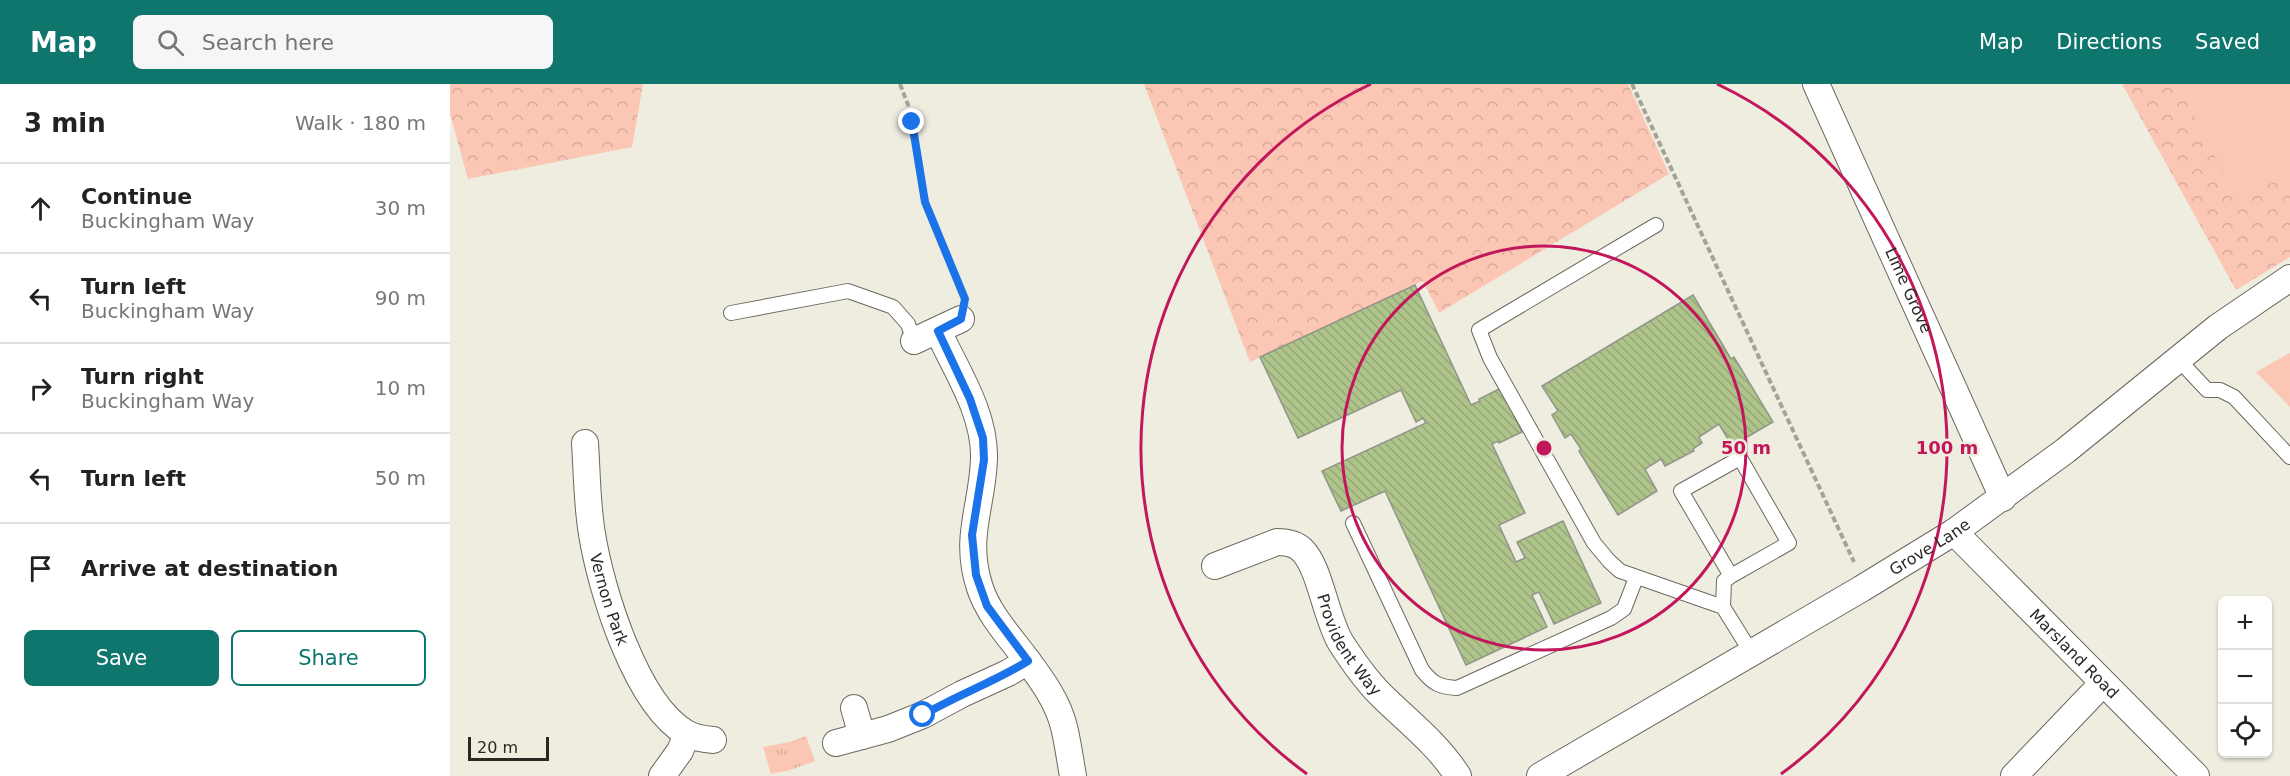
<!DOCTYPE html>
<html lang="en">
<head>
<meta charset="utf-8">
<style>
	body { margin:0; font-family:"DejaVu Sans",sans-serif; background:#f6f6f6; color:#222 }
	.controls { position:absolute; right:18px; bottom:18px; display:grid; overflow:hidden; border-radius:9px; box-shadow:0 2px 4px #0004 }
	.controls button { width:54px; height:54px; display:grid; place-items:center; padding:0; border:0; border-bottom:2px solid #e0e0e0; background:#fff; color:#222; font:30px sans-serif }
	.scale { position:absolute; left:18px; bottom:15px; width:81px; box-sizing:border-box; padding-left:6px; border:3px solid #292823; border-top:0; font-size:16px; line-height:21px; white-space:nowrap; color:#292823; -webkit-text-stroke:4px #efede0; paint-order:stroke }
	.stop { position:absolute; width:18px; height:18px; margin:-14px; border:4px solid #1a73e8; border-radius:50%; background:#fff }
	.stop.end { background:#1a73e8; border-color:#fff; box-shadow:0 2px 6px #0008 }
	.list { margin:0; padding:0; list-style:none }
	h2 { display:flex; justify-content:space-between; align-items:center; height:78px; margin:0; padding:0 24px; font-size:26px }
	h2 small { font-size:20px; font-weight:400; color:#767676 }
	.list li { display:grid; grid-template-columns:39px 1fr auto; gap:18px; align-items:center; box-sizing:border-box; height:90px; padding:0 24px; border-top:2px solid #e0e0e0 }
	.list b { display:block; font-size:22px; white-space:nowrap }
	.list p { margin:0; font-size:20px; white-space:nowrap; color:#767676 }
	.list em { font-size:20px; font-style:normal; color:#767676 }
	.actions { display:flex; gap:12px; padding:18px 24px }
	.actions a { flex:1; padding:14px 0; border:2px solid #0f766e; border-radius:9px; text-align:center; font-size:21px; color:#0f766e }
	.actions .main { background:#0f766e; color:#fff }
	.icon { flex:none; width:33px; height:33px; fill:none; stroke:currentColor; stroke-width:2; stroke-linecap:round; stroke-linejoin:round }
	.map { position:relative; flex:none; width:1840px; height:692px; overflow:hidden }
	header { display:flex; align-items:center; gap:36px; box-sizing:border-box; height:84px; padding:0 30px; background:#0f766e; color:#fff }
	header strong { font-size:28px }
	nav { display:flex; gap:33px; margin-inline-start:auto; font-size:21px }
	.search { width:420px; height:54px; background:#f6f6f6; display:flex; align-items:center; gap:15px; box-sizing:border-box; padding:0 21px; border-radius:9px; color:#767676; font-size:22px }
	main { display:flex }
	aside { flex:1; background:#fff }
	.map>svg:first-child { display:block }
	.grass { fill:url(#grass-tufts) }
	.park { fill:url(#park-crowns) }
	.pitch { fill:#fbc6b4 }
	.building { fill:url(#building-back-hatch); stroke:#90958a; stroke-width:1.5 }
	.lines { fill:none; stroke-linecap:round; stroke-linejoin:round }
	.lane-casing { stroke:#6b685e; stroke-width:16 }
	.street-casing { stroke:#6b685e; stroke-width:28 }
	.path { stroke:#a5a399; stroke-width:4; stroke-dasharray:6 3; stroke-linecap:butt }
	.lane { stroke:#fff; stroke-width:14 }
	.street { stroke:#fff; stroke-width:26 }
	.route { stroke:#1a73e8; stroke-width:8 }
	.ring { fill:none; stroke:#c2185b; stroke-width:3 }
	.labels { text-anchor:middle; stroke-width:5; stroke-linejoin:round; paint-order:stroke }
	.street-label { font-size:16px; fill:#292823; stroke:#efede0 }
	.centre { fill:#c2185b; stroke:#efede0; stroke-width:3 }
	.ring-label { font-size:18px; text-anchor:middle; font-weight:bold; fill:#c2185b; stroke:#efede0; stroke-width:5; stroke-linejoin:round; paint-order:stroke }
</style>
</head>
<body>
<header>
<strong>Map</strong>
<div class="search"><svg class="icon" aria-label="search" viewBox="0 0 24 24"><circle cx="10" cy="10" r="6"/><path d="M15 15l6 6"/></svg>Search here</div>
<nav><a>Map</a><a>Directions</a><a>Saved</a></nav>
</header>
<main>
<aside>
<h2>3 min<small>Walk · 180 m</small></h2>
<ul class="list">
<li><svg class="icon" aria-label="ahead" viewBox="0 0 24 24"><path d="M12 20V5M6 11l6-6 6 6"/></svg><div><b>Continue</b><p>Buckingham Way</p></div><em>30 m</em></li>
<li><svg class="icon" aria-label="left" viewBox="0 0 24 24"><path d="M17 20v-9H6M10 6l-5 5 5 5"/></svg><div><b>Turn left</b><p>Buckingham Way</p></div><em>90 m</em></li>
<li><svg class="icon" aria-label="right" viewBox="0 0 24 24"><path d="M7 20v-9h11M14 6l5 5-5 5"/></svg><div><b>Turn right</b><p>Buckingham Way</p></div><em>10 m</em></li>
<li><svg class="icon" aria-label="left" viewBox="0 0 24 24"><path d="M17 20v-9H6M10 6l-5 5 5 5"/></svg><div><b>Turn left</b></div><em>50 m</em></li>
<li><svg class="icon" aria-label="arrive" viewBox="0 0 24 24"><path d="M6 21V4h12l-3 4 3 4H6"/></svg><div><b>Arrive at destination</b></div></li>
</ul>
<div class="actions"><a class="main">Save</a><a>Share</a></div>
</aside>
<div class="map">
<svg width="1840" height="692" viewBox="0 0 1840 692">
	<defs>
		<pattern id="grass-tufts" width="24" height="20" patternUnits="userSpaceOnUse" patternTransform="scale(1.5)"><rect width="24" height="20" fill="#fbc6b4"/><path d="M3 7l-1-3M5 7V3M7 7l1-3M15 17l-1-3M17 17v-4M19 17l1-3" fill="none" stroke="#d7aa9a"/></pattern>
		<pattern id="park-crowns" width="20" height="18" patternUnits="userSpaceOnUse" patternTransform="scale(1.5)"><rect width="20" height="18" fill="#fbc6b4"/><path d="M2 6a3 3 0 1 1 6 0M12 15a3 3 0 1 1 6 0" fill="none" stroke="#d7aa9a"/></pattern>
		<pattern id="building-back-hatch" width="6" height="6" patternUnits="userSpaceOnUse" patternTransform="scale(1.5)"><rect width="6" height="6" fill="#aec48b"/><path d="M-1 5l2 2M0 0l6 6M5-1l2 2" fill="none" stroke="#96a878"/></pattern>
	</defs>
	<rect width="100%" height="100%" fill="#efede0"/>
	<path class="grass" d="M 356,652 L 365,677 L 340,686 L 321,690 L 313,663 L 340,658 Z"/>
	<path class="park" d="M 0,0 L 193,0 L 182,63 L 18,95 L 0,30 Z
		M 694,0 L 1178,0 L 1219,90 L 989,229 L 973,197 L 800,278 Z
		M 1672,0 L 1840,0 L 1840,173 L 1786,206 Z"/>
	<path class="pitch" d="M 1728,0 L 1840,0 L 1840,90 L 1787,116 Z
		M 1840,269 L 1840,323 L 1806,288 Z"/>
	<path class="building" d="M 965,201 L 1021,321 L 1030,317 L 1029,315 L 1051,304 L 1072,348 L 1049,359 L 1048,357 L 1042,360 L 1075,429 L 1049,441 L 1066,478 L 1075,474 L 1067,458 L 1113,437 L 1151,519 L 1104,540 L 1089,508 L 1082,511 L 1097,543 L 1016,581 L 935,407 L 891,427 L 872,387 L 976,339 L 973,334 L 966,338 L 951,306 L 848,354 L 810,273 Z
		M 1243,211 L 1281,275 L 1284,273 L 1323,338 L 1282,362 L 1269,340 L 1249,353 L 1252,359 L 1243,365 L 1244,367 L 1215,382 L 1211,375 L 1195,385 L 1207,407 L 1168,431 L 1129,367 L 1131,365 L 1121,350 L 1115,354 L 1102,331 L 1108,327 L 1092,302 Z"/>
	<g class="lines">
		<defs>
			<path id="lane" d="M 1206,141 L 1029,246 L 1040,274 L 1144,459 L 1159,477 L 1170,487 L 1273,523
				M 281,229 L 398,207 L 443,223 L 458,240 L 464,257
				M 1728,275 L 1757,306 L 1770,306 L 1784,313 L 1840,373
				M 1290,374 L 1339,459 L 1281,492 L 1231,407 Z
				M 903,439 L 972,586 C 983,600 990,603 1007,604 L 1161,534 L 1174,525 L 1186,494
				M 1281,492 L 1274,497 L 1273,523 L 1301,568"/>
			<g id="street">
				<path id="s1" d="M 1366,0 L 1553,414"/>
				<path d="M 488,247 C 506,286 535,329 534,374 C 533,422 513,453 530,504 C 539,531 560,553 577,576 C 592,596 608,618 614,643 C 618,659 620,676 623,692"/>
				<path d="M 464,257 L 511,235"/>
				<path id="s2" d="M 135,359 C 137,389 137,421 142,450 C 151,506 186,620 236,649 C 244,654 254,655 263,656"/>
				<path id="s3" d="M 1504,448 L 1746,692"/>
				<path id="s4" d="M 765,482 L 827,458 C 836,458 845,459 852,466 C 870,483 876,535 891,559 C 902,576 915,595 930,610 C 957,637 987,659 1008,692"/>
				<path d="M 404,624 L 412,652"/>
				<path d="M 386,659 L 438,645 L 473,631 L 512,610 L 558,589 L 578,577"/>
				<path d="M 212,692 L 230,667 L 237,650"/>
				<path id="s5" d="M 1090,692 L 1411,505 L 1504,448 L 1615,367 L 1768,243 L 1840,194"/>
				<path d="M 1564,692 L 1653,599"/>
			</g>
		</defs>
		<use href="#lane" class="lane-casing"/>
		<use href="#street" class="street-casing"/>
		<path class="path" d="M 450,0 L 460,26 L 475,118 L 514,211
			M 1182,0 L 1404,478"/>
		<use href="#lane" class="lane"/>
		<use href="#street" class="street"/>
	</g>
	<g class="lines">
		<path class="route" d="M 462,38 L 475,118 L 515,215 L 511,235 L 488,247 L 520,315 L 533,354 L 534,376 L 522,451 L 526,491 L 537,522 L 578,577 C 544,598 507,611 473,631"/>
	</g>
	<g class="ring">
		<circle cx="1094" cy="364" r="202"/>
		<path d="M857 690A403 403 0 0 1 921 0M1267 0A403 403 0 0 1 1331 690"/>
	</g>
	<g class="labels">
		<g class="street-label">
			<text dy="6" stroke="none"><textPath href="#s1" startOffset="226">Lime Grove</textPath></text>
			<text dy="6" stroke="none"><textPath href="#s5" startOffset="452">Grove Lane</textPath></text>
			<text dy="6" stroke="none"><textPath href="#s2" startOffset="159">Vernon Park</textPath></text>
			<text dy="6" stroke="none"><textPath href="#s4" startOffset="200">Provident Way</textPath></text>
			<text dy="6" stroke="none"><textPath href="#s3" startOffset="171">Marsland Road</textPath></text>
		</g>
	</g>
	<circle cx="1094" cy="364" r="9" class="centre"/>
	<g class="ring-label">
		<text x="1296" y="370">50 m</text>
		<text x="1497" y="370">100 m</text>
	</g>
</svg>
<div class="controls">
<button>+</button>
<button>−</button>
<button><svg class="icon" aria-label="locate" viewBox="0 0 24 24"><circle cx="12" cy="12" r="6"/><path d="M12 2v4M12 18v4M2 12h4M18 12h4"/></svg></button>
</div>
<div class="scale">20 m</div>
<div class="stop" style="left:473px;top:631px"></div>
<div class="stop end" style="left:462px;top:38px"></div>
</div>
</main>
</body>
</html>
